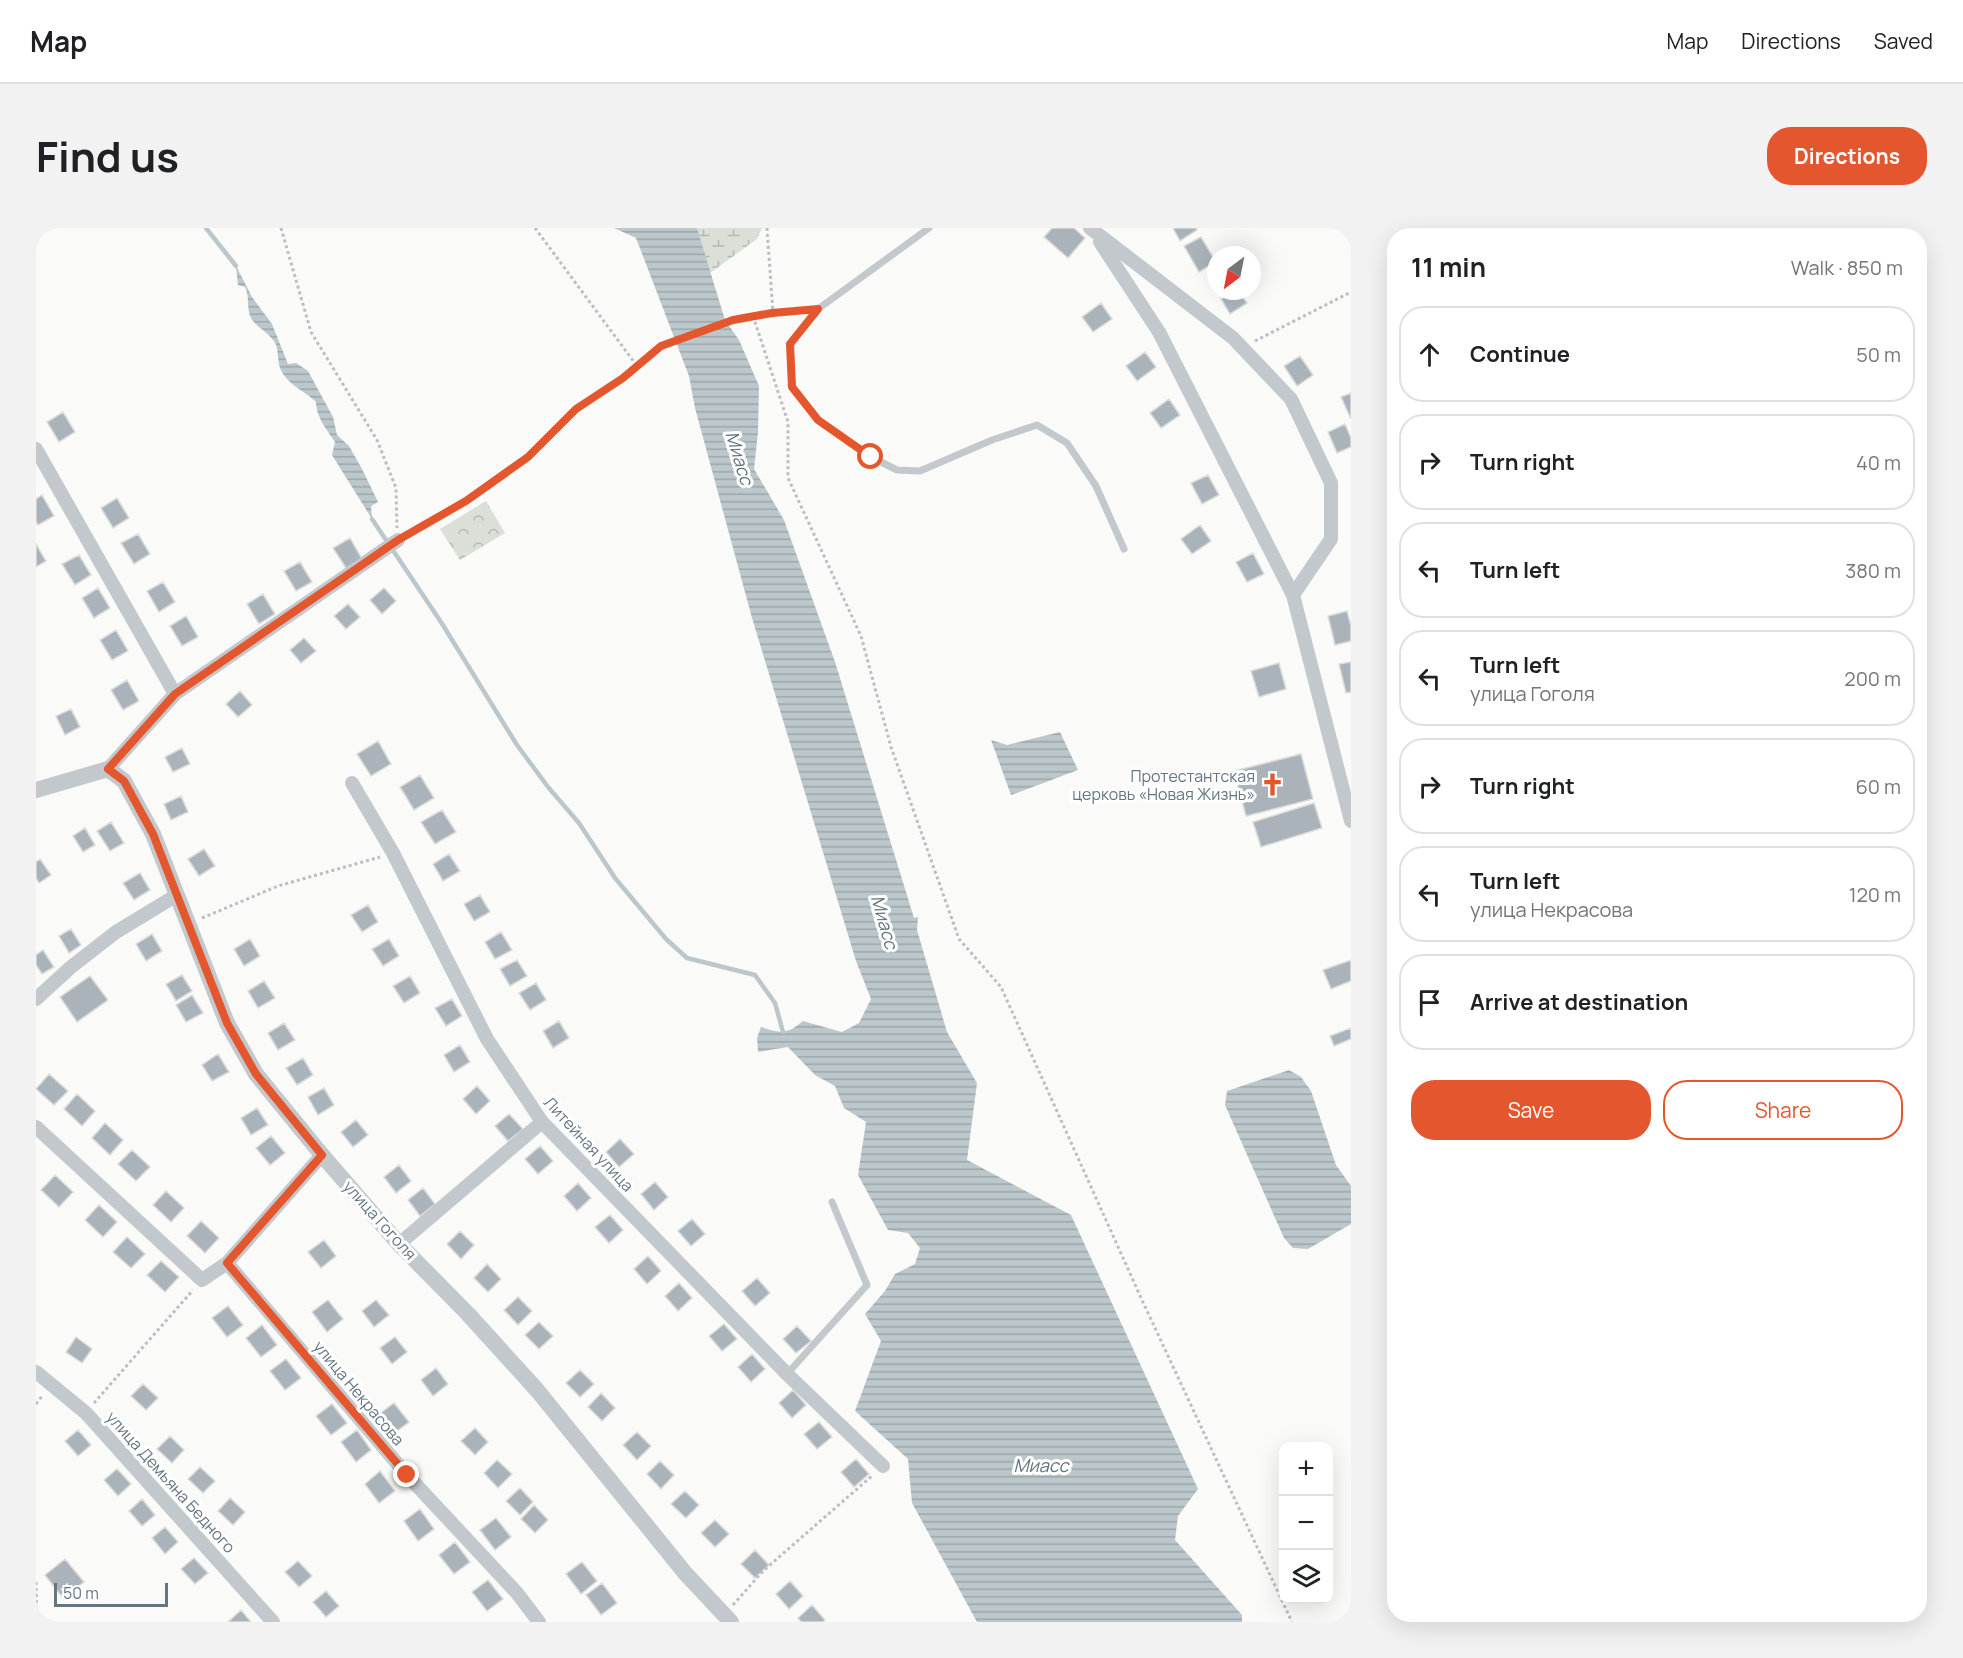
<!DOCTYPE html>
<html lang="en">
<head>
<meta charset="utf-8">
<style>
	body { margin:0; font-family:Manrope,sans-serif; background:#f2f2f2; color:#202124 }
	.controls { position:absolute; right:18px; bottom:18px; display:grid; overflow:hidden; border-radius:12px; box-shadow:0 6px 24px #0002 }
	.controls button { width:54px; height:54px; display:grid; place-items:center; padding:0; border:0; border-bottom:2px solid #e0e0e0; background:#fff; color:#202124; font:30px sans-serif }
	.compass { position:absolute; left:1171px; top:18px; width:54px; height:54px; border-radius:50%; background:#fff; box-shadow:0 6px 24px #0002; rotate:212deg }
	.scale { position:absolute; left:18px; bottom:15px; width:114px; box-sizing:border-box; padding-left:6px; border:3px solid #657683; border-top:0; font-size:16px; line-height:21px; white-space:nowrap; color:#657683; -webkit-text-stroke:4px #fff; paint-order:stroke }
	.stop { position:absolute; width:18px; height:18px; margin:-14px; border:4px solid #e4572e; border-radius:50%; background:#fff }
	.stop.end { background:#e4572e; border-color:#fff; box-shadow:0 2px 6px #0008 }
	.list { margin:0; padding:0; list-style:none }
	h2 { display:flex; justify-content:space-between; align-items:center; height:78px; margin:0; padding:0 24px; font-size:26px }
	h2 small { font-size:20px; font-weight:400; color:#757577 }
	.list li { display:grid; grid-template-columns:39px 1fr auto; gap:18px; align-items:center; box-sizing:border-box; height:96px; margin:0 12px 12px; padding:0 12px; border:2px solid #e0e0e0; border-radius:24px }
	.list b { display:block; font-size:22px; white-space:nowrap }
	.list p { margin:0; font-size:20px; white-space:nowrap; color:#757577 }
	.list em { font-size:20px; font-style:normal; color:#757577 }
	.actions { display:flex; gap:12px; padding:18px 24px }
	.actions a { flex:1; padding:14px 0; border:2px solid #e4572e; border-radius:24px; text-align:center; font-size:21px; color:#e4572e }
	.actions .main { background:#e4572e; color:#fff }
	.icon { flex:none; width:33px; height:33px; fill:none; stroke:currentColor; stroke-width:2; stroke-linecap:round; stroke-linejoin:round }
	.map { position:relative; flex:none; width:1315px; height:1394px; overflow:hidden; border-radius:24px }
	header { display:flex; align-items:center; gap:36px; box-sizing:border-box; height:84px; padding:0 30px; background:#fff; border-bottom:2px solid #e0e0e0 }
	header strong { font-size:28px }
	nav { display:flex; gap:33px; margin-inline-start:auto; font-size:21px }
	.intro { display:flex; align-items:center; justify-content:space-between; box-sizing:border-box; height:144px; padding:0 36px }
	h1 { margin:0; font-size:42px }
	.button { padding:15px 27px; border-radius:24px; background:#e4572e; color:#fff; font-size:21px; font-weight:700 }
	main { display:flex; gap:36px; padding:0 36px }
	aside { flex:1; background:#fff; border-radius:24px; box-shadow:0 6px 24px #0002 }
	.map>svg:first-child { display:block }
	.wetland { fill:url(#wetland-marsh) }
	.park { fill:url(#park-crowns) }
	.water { fill:url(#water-rules) }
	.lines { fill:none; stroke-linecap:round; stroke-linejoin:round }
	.stream { stroke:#bbc7cb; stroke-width:4.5 }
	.building { fill:#aab3b9; stroke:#dcdcda; stroke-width:1.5 }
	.path { stroke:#bbbfc2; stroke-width:3; stroke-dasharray:3 3; stroke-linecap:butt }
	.service { stroke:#c3c8cc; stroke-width:7 }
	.minor { stroke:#c3c8cc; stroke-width:14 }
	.tertiary { stroke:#c3c8cc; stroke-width:16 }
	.route { stroke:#e4572e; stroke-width:8 }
	.labels { text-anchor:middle; stroke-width:6; stroke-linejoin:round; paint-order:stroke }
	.poi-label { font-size:16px; fill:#657683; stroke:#fff; text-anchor:end }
	.street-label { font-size:16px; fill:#657683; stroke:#fff }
	.water-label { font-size:18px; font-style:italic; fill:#60757c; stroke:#fff }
</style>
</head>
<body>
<header>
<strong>Map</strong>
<nav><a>Map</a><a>Directions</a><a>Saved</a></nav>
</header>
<div class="intro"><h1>Find us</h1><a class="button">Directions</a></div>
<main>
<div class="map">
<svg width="1315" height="1394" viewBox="0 0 1315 1394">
	<defs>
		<pattern id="wetland-marsh" width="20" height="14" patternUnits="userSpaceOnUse" patternTransform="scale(1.5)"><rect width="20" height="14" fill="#dadfd7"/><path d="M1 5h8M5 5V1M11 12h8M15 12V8" fill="none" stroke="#b4b9b4"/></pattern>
		<pattern id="park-crowns" width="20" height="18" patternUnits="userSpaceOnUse" patternTransform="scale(1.5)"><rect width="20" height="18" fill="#dadfd7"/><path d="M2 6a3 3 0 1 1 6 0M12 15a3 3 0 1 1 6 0" fill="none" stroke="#b4b9b4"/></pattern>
		<pattern id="water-rules" width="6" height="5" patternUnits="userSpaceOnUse" patternTransform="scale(1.5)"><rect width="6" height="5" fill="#bbc7cb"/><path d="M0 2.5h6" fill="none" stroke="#9ca6aa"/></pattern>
	</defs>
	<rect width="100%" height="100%" fill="#fafaf8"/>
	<path class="wetland" d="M 661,0 L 726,0 L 721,11 L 674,45 Z"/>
	<path class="park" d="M 450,273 L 469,305 L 424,332 L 404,301 Z"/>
	<path class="water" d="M 578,0 L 661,0 L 689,92 L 703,112 L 723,158 L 722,204 L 718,241 L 748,292 L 799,434 L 878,690 L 882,689 L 881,702 L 911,804 L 941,855 L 931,932 L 1035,987 L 1162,1261 L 1142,1288 L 1139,1312 L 1206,1387 L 1206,1394 L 941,1394 L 876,1275 L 872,1231 L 819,1183 L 845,1113 L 829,1086 L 849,1063 L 859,1046 L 879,1036 L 884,1020 L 872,1005 L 852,1002 L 822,947 L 830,894 L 808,880 L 799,858 L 779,847 L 752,819 L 722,824 L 721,810 L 725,799 C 744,806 752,806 767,793 L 806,804 L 823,795 L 835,771 L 820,733 L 716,390 L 659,180 L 653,148 L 600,10 Z
		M 200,38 L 216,69 L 236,96 L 252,136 L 260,135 L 272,143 L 297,189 L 301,207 L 313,218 L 326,241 L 342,274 L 335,278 L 336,291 L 296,227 L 299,214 C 291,202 280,189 280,174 C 268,162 251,157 244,140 C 241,131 243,120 238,113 C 232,104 220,99 215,90 C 210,79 214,68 209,59 L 202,57 Z
		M 1024,504 L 1042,542 L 975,567 L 955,512 L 971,517 Z
		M 1253,842 L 1265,849 L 1275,863 L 1300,937 L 1315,958 L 1315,996 L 1272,1021 L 1257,1020 L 1248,1010 L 1189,877 L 1191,863 Z"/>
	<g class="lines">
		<path class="stream" d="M 170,0 L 200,38
			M 336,291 L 405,394 L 481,517 L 512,559 L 543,595 L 579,650 L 630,711 L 651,730 L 719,747 L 739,775 L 747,804"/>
	</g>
	<path class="building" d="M 1016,0 L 1038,0 L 1049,10 L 1032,30 L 1008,9 Z
		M 1137,0 L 1160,0 L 1161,2 L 1144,13 Z
		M 1165,9 L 1180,34 L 1163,44 L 1148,18 Z
		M 1198,63 L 1203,63 L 1211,75 L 1194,86 L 1185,71 Z
		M 1065,75 L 1076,91 L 1057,104 L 1046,89 Z
		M 1109,124 L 1120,139 L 1101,153 L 1090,138 Z
		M 1264,128 L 1277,147 L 1261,158 L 1248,138 Z
		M 1315,165 L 1315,191 L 1305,169 Z
		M 1133,171 L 1144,187 L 1125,200 L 1114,185 Z
		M 27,184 L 39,204 L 23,214 L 11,194 Z
		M 1309,196 L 1315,210 L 1315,219 L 1301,225 L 1292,204 Z
		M 1172,247 L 1183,267 L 1166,276 L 1155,255 Z
		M 6,267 L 18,288 L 2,297 L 0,294 L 0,271 Z
		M 81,270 L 93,290 L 77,300 L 65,280 Z
		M 1164,297 L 1175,313 L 1156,326 L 1145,311 Z
		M 102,306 L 114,326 L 98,336 L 85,315 Z
		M 314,310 L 326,331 L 310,340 L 297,320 Z
		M 0,316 L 10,333 L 0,339 Z
		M 1217,325 L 1228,346 L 1211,354 L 1200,334 Z
		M 43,327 L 55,347 L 39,357 L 26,336 Z
		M 264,334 L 276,354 L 260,363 L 248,343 Z
		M 127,354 L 139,374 L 123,384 L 111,363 Z
		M 62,360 L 74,380 L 58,390 L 46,370 Z
		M 348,360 L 360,373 L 346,386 L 334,372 Z
		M 227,366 L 239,386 L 223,396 L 211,376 Z
		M 312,376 L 324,389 L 310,401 L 298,388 Z
		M 1311,383 L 1315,398 L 1315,413 L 1299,417 L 1292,388 Z
		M 150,388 L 162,409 L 146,418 L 134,398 Z
		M 80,402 L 92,423 L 76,432 L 64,412 Z
		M 268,410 L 280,423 L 265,435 L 254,422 Z
		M 1315,434 L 1315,464 L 1310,465 L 1303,436 Z
		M 1243,435 L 1250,461 L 1223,469 L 1215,443 Z
		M 91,452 L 103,473 L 87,482 L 75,462 Z
		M 204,463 L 216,477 L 202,489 L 190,476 Z
		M 35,481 L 44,499 L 29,507 L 20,488 Z
		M 342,513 L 355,536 L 335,548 L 321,526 Z
		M 146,520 L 154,536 L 137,544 L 129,529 Z
		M 1265,526 L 1277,571 L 1210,588 L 1198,543 Z
		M 384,547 L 398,570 L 378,582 L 364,559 Z
		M 145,568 L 152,584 L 135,592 L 128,576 Z
		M 1278,575 L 1286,600 L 1225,619 L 1217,594 Z
		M 406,582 L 420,604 L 399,616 L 385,594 Z
		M 75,594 L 88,615 L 74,623 L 61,603 Z
		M 49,600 L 59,617 L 47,624 L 37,608 Z
		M 168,621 L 179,638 L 163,648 L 152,631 Z
		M 413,626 L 424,643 L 407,653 L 397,636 Z
		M 4,631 L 15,647 L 3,655 L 0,650 L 0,634 Z
		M 104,645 L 114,662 L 98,672 L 87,655 Z
		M 444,667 L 454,684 L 438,693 L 428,676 Z
		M 332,677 L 342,694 L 326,704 L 315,687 Z
		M 35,701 L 45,717 L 33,725 L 23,708 Z
		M 465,704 L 476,722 L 459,731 L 449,714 Z
		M 116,706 L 126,723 L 110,733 L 100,716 Z
		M 214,711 L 224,728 L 208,738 L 198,721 Z
		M 353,711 L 363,728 L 347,738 L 336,721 Z
		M 7,722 L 18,739 L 6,746 L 0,737 L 0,727 Z
		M 481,732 L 491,748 L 474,758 L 464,741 Z
		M 1315,732 L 1315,753 L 1295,761 L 1287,742 Z
		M 146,747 L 156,763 L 140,773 L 130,756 Z
		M 54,748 L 72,772 L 41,794 L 24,769 Z
		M 374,748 L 384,765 L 368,775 L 357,758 Z
		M 228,753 L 239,770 L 222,780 L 212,763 Z
		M 500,755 L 510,772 L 494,782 L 483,765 Z
		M 156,767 L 167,785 L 150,794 L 140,777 Z
		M 416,771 L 426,788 L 410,798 L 399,780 Z
		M 523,793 L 533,810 L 517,820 L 507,803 Z
		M 248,795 L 259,812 L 242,822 L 232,805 Z
		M 1315,800 L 1315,811 L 1298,818 L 1294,808 Z
		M 424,817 L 434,834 L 418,844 L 408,827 Z
		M 182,826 L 193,844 L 176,853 L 166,837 Z
		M 267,830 L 277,847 L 261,857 L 250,840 Z
		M 13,846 L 32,863 L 18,877 L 0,861 Z
		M 441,858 L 454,873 L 440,886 L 427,871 Z
		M 288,860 L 298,877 L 282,887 L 272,869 Z
		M 41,866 L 59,883 L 46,898 L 28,881 Z
		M 221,880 L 232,897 L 215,907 L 205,890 Z
		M 473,886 L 487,901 L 472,913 L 459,898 Z
		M 320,892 L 332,907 L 317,919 L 305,904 Z
		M 69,895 L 87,912 L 74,927 L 56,910 Z
		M 235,908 L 249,925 L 234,937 L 220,920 Z
		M 584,911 L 598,926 L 583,939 L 570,924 Z
		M 504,918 L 517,933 L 502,946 L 489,931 Z
		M 96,922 L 114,939 L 100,953 L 82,936 Z
		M 363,937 L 375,953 L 360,965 L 348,949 Z
		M 19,947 L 37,964 L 23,979 L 5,962 Z
		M 619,954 L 632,969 L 618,982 L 605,966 Z
		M 542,955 L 555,970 L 541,983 L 528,968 Z
		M 387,960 L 399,976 L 384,988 L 372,972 Z
		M 130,963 L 148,980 L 135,994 L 117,977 Z
		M 63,977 L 81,994 L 67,1009 L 49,992 Z
		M 574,987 L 587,1002 L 573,1015 L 559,999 Z
		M 656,991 L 669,1006 L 655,1018 L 642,1003 Z
		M 165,993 L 183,1010 L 169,1025 L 151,1008 Z
		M 424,1003 L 438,1017 L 425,1031 L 411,1016 Z
		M 91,1009 L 109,1026 L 95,1040 L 77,1024 Z
		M 288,1012 L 300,1028 L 285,1040 L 272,1024 Z
		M 612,1028 L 625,1043 L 611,1056 L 598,1041 Z
		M 125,1033 L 143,1049 L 129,1064 L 111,1047 Z
		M 451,1036 L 465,1051 L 452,1064 L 438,1050 Z
		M 721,1050 L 734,1065 L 719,1078 L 706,1063 Z
		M 643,1055 L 656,1070 L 642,1083 L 629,1068 Z
		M 482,1069 L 496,1083 L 482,1097 L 468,1082 Z
		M 292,1072 L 307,1091 L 291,1104 L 276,1084 Z
		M 340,1072 L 353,1087 L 338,1099 L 326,1083 Z
		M 192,1078 L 207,1097 L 191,1109 L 176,1090 Z
		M 503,1094 L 517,1108 L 503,1121 L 489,1107 Z
		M 688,1096 L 701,1111 L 686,1123 L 673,1108 Z
		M 226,1097 L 241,1117 L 225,1129 L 210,1110 Z
		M 761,1098 L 775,1113 L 760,1125 L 747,1111 Z
		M 40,1109 L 56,1121 L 46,1135 L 30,1124 Z
		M 359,1109 L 371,1124 L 356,1136 L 344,1120 Z
		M 716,1126 L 729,1141 L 715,1154 L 702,1139 Z
		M 250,1131 L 265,1150 L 249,1162 L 234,1143 Z
		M 400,1140 L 412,1156 L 397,1168 L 385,1152 Z
		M 544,1142 L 558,1156 L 544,1169 L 530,1155 Z
		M 107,1156 L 122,1170 L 110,1182 L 95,1168 Z
		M 757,1162 L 770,1177 L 756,1190 L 743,1175 Z
		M 565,1165 L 579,1180 L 566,1193 L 552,1179 Z
		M 358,1175 L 373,1194 L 356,1207 L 342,1187 Z
		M 296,1176 L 311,1195 L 295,1207 L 280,1188 Z
		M 783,1194 L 796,1209 L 781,1221 L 768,1206 Z
		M 439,1200 L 452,1214 L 439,1227 L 425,1213 Z
		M 42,1202 L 55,1217 L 42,1228 L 29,1213 Z
		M 321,1202 L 335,1222 L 320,1234 L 305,1214 Z
		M 601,1204 L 615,1218 L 601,1232 L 587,1217 Z
		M 134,1208 L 148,1222 L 136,1235 L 121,1221 Z
		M 820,1231 L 833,1246 L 818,1259 L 805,1244 Z
		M 461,1232 L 476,1246 L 462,1260 L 448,1245 Z
		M 624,1233 L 638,1247 L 625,1261 L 611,1246 Z
		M 164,1239 L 179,1253 L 167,1265 L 152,1251 Z
		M 81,1241 L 95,1256 L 82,1268 L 68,1252 Z
		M 344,1243 L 359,1263 L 343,1275 L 329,1256 Z
		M 484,1260 L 497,1274 L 484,1287 L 470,1273 Z
		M 649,1263 L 663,1277 L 650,1290 L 635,1276 Z
		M 194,1270 L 209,1284 L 197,1297 L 182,1283 Z
		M 106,1271 L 119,1287 L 106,1298 L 93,1283 Z
		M 498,1277 L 512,1292 L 499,1305 L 485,1291 Z
		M 384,1281 L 398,1301 L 382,1313 L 368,1293 Z
		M 460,1290 L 475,1309 L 459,1322 L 444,1302 Z
		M 679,1292 L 693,1306 L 679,1319 L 665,1305 Z
		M 129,1299 L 142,1314 L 129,1326 L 116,1310 Z
		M 419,1314 L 434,1334 L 418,1346 L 403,1327 Z
		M 719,1322 L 733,1337 L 719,1350 L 705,1336 Z
		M 158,1330 L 172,1345 L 159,1356 L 145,1341 Z
		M 29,1331 L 48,1354 L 27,1370 L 9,1347 Z
		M 262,1333 L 276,1348 L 263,1359 L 249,1344 Z
		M 546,1334 L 561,1353 L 545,1366 L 530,1346 Z
		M 452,1352 L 467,1371 L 451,1383 L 436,1364 Z
		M 754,1353 L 767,1368 L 753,1381 L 740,1366 Z
		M 566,1355 L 581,1375 L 565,1387 L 550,1367 Z
		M 290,1363 L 303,1378 L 290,1389 L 277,1374 Z
		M 776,1377 L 789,1392 L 787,1394 L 765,1394 L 762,1390 Z
		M 205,1382 L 215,1394 L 192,1394 Z"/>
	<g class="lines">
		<path class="path" d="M 245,0 L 275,104 L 341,212 L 360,260 L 361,300
			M 499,0 L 601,138
			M 731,0 L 737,85
			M 717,88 L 752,194 L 752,250 L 825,408 L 855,519 L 923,711 L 965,759 L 1106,1072 L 1256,1394
			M 1219,113 L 1315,64
			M 373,306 L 430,273 L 493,229 L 540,181 L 587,150 L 625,118 L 697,92 L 737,85 L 768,82
			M 166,690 L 242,658 L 344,629
			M 58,1175 L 157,1062
			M 0,1176 L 6,1168
			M 0,1354 L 1,1394
			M 697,1377 L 727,1343 L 837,1247"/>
		<path class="service" d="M 893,0 L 782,81 L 754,116 L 756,158 L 782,192 L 835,229 L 861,242 L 884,243 L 956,212 L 1001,197 L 1031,215 L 1060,258 L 1088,321
			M 751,1146 L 831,1057 L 796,974"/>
		<path class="minor" d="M 1054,0 L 1197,110 L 1255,171 L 1295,255 L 1295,311 L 1257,367 L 1315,593
			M 1064,14 L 1123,104 L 1257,367
			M 0,221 L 139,466 L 362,312
			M 72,541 L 139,466
			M 316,555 L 357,625 L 451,811 L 506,894 L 751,1146 L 847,1238
			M 0,771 L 35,739 L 80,704 L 141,667
			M 0,899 L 166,1052 L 191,1035 L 286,927
			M 363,1016 L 506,894
			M 191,1035 L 371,1247 L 481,1365 L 503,1394
			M 0,1144 L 50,1185 L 237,1394"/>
		<path class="tertiary" d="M 0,562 L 72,541 L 88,553 L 117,606 L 191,795 L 220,846 L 286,927 L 363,1016 L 432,1086 L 501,1162 L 649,1345 L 695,1394"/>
	</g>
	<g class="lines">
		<path class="route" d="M 371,1247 L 191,1035 L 286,927 L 220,846 L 191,795 L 117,606 L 88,553 L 72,541 L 139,466 L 362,312 L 430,273 L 492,229 L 540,181 L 587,150 L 625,118 L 697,92 L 736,85 L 782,81 L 754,116 L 756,159 L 782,192 L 835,229"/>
	</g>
	<defs>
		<symbol id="church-bare" viewBox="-9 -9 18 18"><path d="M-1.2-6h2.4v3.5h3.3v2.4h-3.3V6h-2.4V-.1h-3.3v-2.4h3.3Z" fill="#e4572e" stroke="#fff" stroke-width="2.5" paint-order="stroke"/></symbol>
	</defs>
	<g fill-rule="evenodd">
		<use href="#church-bare" x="1220" y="540" width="33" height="33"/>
	</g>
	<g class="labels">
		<g class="poi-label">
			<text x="1219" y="554">Протестантская<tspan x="1219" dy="18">церковь «Новая Жизнь»</tspan></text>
		</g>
		<g class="street-label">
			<text transform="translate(553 916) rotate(47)" y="6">Литейная улица</text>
			<text transform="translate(344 992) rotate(48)" y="6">улица Гоголя</text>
			<text transform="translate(323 1165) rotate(50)" y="6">улица Некрасова</text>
			<text transform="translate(135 1254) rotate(48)" y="6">улица Демьяна Бедного</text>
		</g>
		<g class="water-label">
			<text transform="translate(703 230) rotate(73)" y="6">Миасс</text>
			<text transform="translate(848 694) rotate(74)" y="6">Миасс</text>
			<text x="1005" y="1244">Миасс</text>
		</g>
	</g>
</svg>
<div class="controls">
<button>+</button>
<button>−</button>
<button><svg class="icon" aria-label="layers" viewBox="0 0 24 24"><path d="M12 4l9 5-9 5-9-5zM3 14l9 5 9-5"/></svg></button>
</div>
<svg class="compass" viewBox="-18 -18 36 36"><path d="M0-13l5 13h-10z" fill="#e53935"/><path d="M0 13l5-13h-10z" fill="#757577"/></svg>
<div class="scale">50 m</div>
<div class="stop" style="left:835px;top:229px"></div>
<div class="stop end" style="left:371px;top:1247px"></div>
</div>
<aside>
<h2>11 min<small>Walk · 850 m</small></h2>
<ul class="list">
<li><svg class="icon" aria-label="ahead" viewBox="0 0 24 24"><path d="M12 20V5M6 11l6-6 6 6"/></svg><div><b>Continue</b></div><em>50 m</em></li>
<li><svg class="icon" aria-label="right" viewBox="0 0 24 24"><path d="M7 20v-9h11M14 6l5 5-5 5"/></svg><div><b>Turn right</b></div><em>40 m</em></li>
<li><svg class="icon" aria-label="left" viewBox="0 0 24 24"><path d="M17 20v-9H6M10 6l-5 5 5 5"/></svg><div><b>Turn left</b></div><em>380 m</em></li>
<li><svg class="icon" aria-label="left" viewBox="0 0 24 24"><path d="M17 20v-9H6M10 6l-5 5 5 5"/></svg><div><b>Turn left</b><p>улица Гоголя</p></div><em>200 m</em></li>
<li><svg class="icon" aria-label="right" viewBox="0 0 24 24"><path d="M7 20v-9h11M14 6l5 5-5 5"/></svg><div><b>Turn right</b></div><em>60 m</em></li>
<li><svg class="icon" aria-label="left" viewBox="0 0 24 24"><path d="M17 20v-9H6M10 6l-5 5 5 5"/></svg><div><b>Turn left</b><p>улица Некрасова</p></div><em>120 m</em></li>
<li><svg class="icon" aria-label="arrive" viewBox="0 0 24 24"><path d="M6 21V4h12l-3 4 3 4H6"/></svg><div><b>Arrive at destination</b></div></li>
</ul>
<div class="actions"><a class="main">Save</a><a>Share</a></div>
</aside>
</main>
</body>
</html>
